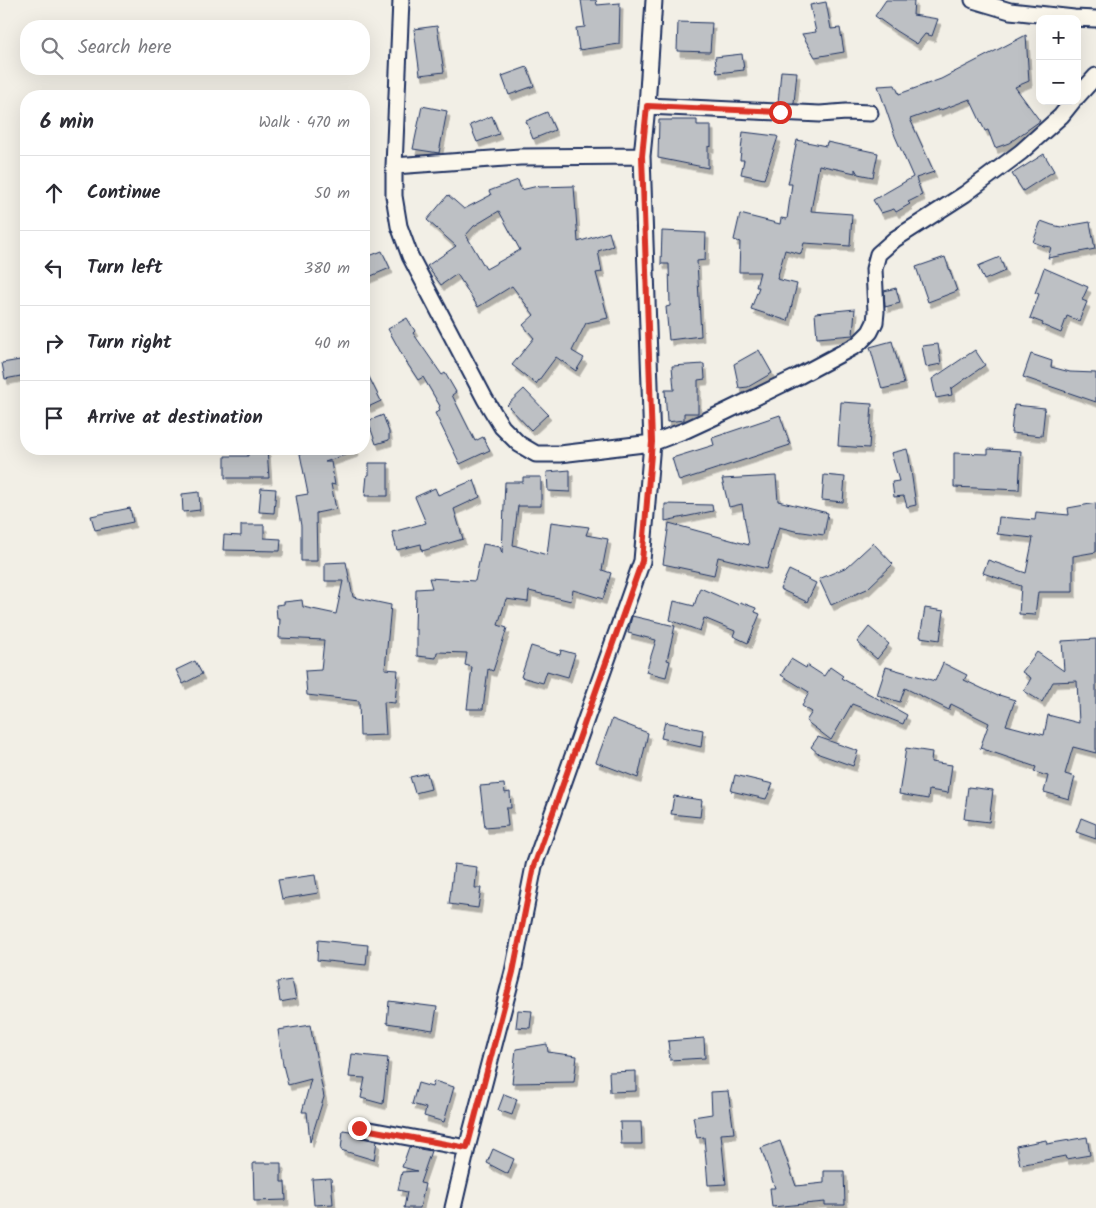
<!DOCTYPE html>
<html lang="en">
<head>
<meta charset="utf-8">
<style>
	body { margin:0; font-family:Kalam,sans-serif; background:#f2f2f3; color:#2b2b33 }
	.controls { position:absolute; right:15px; top:15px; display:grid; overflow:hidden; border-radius:10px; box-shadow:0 5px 20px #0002 }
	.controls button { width:45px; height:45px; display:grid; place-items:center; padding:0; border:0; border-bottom:1px solid #e1e1e2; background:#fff; color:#2b2b33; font:25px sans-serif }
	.stop { position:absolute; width:15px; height:15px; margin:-11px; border:4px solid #d93025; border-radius:50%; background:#fff }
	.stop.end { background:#d93025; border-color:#fff; box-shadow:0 1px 5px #0008 }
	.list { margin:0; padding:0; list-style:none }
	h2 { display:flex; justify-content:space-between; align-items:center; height:65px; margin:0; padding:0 20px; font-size:21px }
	h2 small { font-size:16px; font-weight:400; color:#7c7c81 }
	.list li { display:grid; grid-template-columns:32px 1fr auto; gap:15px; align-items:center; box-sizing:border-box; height:75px; padding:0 20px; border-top:1px solid #e1e1e2 }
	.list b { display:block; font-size:19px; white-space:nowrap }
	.list em { font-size:16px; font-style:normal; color:#7c7c81 }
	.icon { flex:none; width:28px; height:28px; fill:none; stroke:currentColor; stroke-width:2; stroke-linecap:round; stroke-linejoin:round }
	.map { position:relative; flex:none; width:1096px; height:1208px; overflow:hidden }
	.search { position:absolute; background:#fff; box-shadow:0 5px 20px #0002; left:20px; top:20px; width:350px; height:55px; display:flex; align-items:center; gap:12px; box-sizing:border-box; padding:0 18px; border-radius:20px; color:#7c7c81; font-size:19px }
	.panel { position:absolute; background:#fff; box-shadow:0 5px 20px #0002; left:20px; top:90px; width:350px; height:365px; border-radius:20px }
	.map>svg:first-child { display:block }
	.building { fill:#bdc0c4; stroke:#1b2f5e; fill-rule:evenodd; filter:url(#shadow) }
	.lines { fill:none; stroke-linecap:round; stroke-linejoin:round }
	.street-casing { stroke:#1b2f5e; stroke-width:19 }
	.street { stroke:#fbf7ec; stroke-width:15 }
	.route { stroke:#d93025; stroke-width:6 }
</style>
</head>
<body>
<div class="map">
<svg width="1096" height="1208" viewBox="0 0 1096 1208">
	<defs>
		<filter id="shadow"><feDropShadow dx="3" dy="5.5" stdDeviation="0" flood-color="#0004"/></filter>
	</defs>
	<rect width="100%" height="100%" fill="#f2efe6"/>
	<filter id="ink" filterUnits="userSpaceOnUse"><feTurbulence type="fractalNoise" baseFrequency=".02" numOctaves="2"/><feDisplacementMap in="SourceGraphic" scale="10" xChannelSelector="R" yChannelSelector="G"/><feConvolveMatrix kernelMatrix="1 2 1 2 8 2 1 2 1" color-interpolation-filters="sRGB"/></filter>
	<g filter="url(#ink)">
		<path class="building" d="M 581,0 L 596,0 L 597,5 L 620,3 L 619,44 L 579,50 L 576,28 L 585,27 Z
			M 886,0 L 914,0 L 913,15 L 938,19 L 932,36 L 925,34 L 917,44 L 896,31 L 875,16 Z
			M 826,2 L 831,29 L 840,28 L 844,52 L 815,57 L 802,34 L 816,32 L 810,5 Z
			M 678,22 L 712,23 L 710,52 L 677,51 Z
			M 437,26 L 444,72 L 420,75 L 414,29 Z
			M 1026,35 L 1029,81 L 1015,87 L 1040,121 L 1009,143 L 995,148 L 988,130 L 985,131 L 970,99 L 938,111 L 938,109 L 910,119 L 934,172 L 916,178 L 922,195 L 908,202 L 910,204 L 896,212 L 894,209 L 881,213 L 873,200 L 913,177 L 895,136 L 878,86 L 895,85 L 899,94 L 941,79 Z
			M 742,54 L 744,70 L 717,73 L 715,57 Z
			M 527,67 L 534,86 L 509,95 L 502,76 Z
			M 781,71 L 797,72 L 794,103 L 778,103 Z
			M 422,106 L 447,111 L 439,153 L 413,149 Z
			M 547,112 L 555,130 L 533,139 L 526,121 Z
			M 492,116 L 499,134 L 477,142 L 470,125 Z
			M 659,120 L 697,120 L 697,125 L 711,125 L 711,147 L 708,146 L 708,168 L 658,158 Z
			M 743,132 L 776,136 L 778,137 L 764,179 L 741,174 L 744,160 L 740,160 Z
			M 797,140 L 826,146 L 827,142 L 878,153 L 873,177 L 858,174 L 855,169 L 855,173 L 819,165 L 811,211 L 852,214 L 850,246 L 804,243 L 801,254 L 785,250 L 777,279 L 797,284 L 788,321 L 751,309 L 759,287 L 756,287 L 760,272 L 739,272 L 740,242 L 734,240 L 740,214 L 780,224 L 781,218 L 787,219 L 792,184 L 788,184 Z
			M 1044,154 L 1054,171 L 1023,191 L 1012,174 Z
			M 518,180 L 521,190 L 538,186 L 539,187 L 574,186 L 578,242 L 609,232 L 613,246 L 598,251 L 602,272 L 596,273 L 608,318 L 586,323 L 572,351 L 584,358 L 576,371 L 556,357 L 536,384 L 512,365 L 534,338 L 523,325 L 534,315 L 512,286 L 478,307 L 457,274 L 441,285 L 427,266 L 456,246 L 427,220 L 448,195 L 464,209 L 491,195 L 489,191 ZM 499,211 L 520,250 L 486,269 L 466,235 L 474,226 Z
			M 1041,221 L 1052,225 L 1061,227 L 1090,222 L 1095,249 L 1048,258 L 1051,247 L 1044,246 L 1033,242 Z
			M 662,231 L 706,233 L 705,260 L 697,261 L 701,336 L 669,340 L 666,307 L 670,306 L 669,264 L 661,264 Z
			M 382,251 L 390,268 L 364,279 L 364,258 Z
			M 945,257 L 957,291 L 928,302 L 916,267 Z
			M 1000,257 L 1005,271 L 984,280 L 978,266 Z
			M 1044,268 L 1088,287 L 1082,300 L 1087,302 L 1079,321 L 1067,316 L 1061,333 L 1042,325 L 1043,323 L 1030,318 L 1039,294 L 1035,293 Z
			M 896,288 L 900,303 L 885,307 L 884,291 Z
			M 855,309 L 853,335 L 817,338 L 815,313 Z
			M 407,318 L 415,331 L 413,333 L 442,375 L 445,373 L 456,392 L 452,395 L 475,441 L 483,437 L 490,450 L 460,464 L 435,413 L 440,411 L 439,407 L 440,406 L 423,377 L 418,380 L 405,360 L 388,329 Z
			M 892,341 L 904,384 L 882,389 L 870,347 Z
			M 938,344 L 941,364 L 926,367 L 922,346 Z
			M 759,350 L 772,373 L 748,387 L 739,388 L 734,364 Z
			M 975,350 L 985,365 L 951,389 L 952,395 L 936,398 L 932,379 Z
			M 1031,354 L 1052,361 L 1051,367 L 1070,372 L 1096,373 L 1096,402 L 1023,377 Z
			M 26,359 L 26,375 L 5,379 L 2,363 Z
			M 704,364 L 705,379 L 698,380 L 698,413 L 684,413 L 684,420 L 667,422 L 665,390 L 674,390 L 672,366 Z
			M 364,367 L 381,401 L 368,407 L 364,399 Z
			M 524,389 L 548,414 L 531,430 L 507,405 Z
			M 841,402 L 872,404 L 869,448 L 838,446 Z
			M 1014,405 L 1045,408 L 1042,436 L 1011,433 Z
			M 383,415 L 389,432 L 389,440 L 376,444 L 368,421 Z
			M 780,415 L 790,445 L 679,481 L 672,458 L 714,445 L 712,438 Z
			M 248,449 L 267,449 L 269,478 L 225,478 L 225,456 L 248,456 Z
			M 299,449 L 356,449 L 356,451 L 325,462 L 331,462 L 335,485 L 331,484 L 336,509 L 316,513 L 317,561 L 301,561 L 301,526 L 296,496 L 308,494 Z
			M 907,449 L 909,457 L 916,505 L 907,507 L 904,496 L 894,497 L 892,482 L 899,481 L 891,453 Z
			M 988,449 L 1021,451 L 1019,490 L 954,487 L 954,453 L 988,454 Z
			M 369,463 L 388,463 L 388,496 L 365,496 L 367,475 L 369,475 Z
			M 570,470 L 570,492 L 548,491 L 547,472 Z
			M 824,475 L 845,477 L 843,502 L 822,500 Z
			M 776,476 L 778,501 L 828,513 L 824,535 L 795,531 L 779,527 L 767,569 L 718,557 L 714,575 L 663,564 L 669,523 L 749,545 L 742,504 L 729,507 L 722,479 Z
			M 523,477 L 541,477 L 541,506 L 518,506 L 513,545 L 547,555 L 551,522 L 589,527 L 586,535 L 608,539 L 602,570 L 611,573 L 603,599 L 573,590 L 571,601 L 529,591 L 528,602 L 506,599 L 498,625 L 507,628 L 493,671 L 488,669 L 483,709 L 467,709 L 472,667 L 465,665 L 467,653 L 437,652 L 436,658 L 417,656 L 417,630 L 415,630 L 416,589 L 432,588 L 429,578 L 475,581 L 483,544 L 500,547 L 502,553 L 505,482 L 523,482 Z
			M 474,480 L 480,497 L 454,509 L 463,539 L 422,551 L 421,544 L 397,550 L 392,532 L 426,523 L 415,497 L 435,488 L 438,495 Z
			M 261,488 L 276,489 L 274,513 L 259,512 Z
			M 199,492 L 200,510 L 183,512 L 182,494 Z
			M 1096,503 L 1096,552 L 1073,556 L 1073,592 L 1038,592 L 1035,615 L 1019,614 L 1021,586 L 983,573 L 988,560 L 1026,573 L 1033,538 L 997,534 L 999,517 L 1035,520 L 1036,512 L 1069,515 L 1068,508 Z
			M 665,504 L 712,505 L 713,511 L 665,521 Z
			M 130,508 L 133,522 L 95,530 L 91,516 Z
			M 241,525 L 264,525 L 264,538 L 281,539 L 280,551 L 223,550 L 224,535 L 241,536 Z
			M 873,543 L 893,564 L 867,589 L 831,605 L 819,579 L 847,567 Z
			M 346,562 L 353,597 L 391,605 L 385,669 L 398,670 L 395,703 L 384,702 L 386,735 L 360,736 L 359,701 L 307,695 L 305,671 L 321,670 L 324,640 L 279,638 L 280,619 L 277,619 L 276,605 L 284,604 L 284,602 L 302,600 L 303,607 L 336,614 L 343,581 L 325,581 L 325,563 Z
			M 789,570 L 816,583 L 807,602 L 780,589 Z
			M 700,588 L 739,605 L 740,602 L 756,608 L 755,612 L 760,614 L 748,643 L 733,636 L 735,631 L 704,618 L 700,631 L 670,620 L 674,601 L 694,606 Z
			M 925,608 L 944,611 L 940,640 L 920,637 Z
			M 632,616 L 675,626 L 667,660 L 670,661 L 666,677 L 646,672 L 656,640 L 628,633 Z
			M 869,627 L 889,644 L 877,659 L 857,642 Z
			M 1096,639 L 1096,753 L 1073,747 L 1065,774 L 1075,777 L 1069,799 L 1044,792 L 1048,776 L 1034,772 L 1036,767 L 980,748 L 989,723 L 951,704 L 949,710 L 905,688 L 900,702 L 877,695 L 886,667 L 935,681 L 943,663 L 967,675 L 964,680 L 998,696 L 999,695 L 1015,700 L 1006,725 L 1044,735 L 1048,715 L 1079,723 L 1077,681 L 1053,682 L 1042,702 L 1024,691 L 1031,678 L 1022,672 L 1037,652 L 1064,671 L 1062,641 Z
			M 531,646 L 560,655 L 561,650 L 575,654 L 568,677 L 547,671 L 543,683 L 521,677 Z
			M 791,659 L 806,668 L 807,665 L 824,676 L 830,667 L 843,676 L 841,678 L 907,715 L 903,724 L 852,704 L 831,740 L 806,721 L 812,712 L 802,706 L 809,692 L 781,675 Z
			M 195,661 L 202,674 L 183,684 L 176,670 Z
			M 612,719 L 648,733 L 638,778 L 596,762 Z
			M 665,722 L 703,730 L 701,747 L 661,738 Z
			M 818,737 L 858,751 L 853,766 L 819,754 L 811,747 Z
			M 906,748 L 932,752 L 931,762 L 952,765 L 948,793 L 929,790 L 928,799 L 899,794 Z
			M 427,773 L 431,789 L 415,793 L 410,777 Z
			M 735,775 L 773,784 L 766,799 L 731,791 Z
			M 504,784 L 505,793 L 510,792 L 511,808 L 506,808 L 508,826 L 485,828 L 480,786 Z
			M 968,787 L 993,790 L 989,822 L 964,819 Z
			M 674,796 L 702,800 L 700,817 L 671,814 Z
			M 1081,818 L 1096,824 L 1096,839 L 1076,832 Z
			M 454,864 L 477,867 L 475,888 L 481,888 L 478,908 L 449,904 Z
			M 315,875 L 318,893 L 282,899 L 278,880 Z
			M 318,940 L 368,945 L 366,965 L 317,960 Z
			M 292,980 L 296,999 L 280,1002 L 277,982 Z
			M 389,1001 L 437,1007 L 433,1030 L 387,1023 Z
			M 518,1010 L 532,1011 L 530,1028 L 516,1027 Z
			M 310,1025 L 324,1097 L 310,1142 L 307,1112 L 302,1112 L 311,1079 L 288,1085 L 283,1065 L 278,1030 Z
			M 704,1038 L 705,1058 L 670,1060 L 668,1041 Z
			M 547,1044 L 548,1052 L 577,1056 L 574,1082 L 512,1083 L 516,1049 Z
			M 352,1054 L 388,1058 L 383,1104 L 361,1098 L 365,1078 L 349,1077 Z
			M 636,1071 L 636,1091 L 610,1092 L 609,1072 Z
			M 434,1081 L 454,1087 L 444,1122 L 424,1116 L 426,1108 L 412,1104 L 418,1083 L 432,1087 Z
			M 728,1091 L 734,1133 L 721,1134 L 726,1184 L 708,1185 L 704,1137 L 697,1138 L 693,1117 L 712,1114 L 711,1092 Z
			M 504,1094 L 517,1099 L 512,1115 L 498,1110 Z
			M 620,1122 L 641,1122 L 642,1144 L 621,1144 Z
			M 343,1130 L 350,1131 L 353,1135 L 357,1137 L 377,1141 L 374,1160 L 341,1150 Z
			M 1087,1137 L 1090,1155 L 1066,1159 L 1065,1156 L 1020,1165 L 1016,1146 L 1046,1140 L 1047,1144 Z
			M 780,1141 L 796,1186 L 824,1183 L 824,1171 L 844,1171 L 845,1205 L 825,1205 L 825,1202 L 772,1207 L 770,1188 L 775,1188 L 761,1148 Z
			M 409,1147 L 431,1151 L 420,1183 L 425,1184 L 420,1208 L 404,1208 L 407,1192 L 398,1190 L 402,1172 L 417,1171 L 402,1167 Z
			M 493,1149 L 514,1159 L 508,1174 L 487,1163 Z
			M 253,1163 L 281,1163 L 281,1182 L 285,1182 L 286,1200 L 254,1201 Z
			M 331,1178 L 333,1204 L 314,1205 L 312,1179 Z"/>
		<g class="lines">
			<defs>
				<path id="street" d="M 401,0 L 394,166 L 520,157 L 642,156
					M 973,0 L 1010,11 L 1074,18 L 1096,19
					M 1077,97 L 1096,76
					M 647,106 L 820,114 L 846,112 L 870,113
					M 394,166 L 394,196 L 399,226 L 410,256 L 485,399 L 502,427 L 519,444 L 536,454 L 560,454 L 652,443 L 686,430 L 725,412 L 797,377 L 857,345 L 870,332 L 875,322 L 876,312 L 874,269 L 878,254 L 895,239 L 965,194 L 1021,152 L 1061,116 L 1073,101
					M 359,1128 L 467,1148
					M 453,1208 L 467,1148 L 513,972 L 534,866 L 642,561 L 652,443 L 642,156 L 647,106 L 654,0"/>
			</defs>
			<use href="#street" class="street-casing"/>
			<use href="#street" class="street"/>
		</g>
	</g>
	<g class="lines" filter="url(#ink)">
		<path class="route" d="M 359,1128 L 467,1148 L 513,972 L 534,866 L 642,561 L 652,442 L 642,156 L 647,106 L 780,112"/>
	</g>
</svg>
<div class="controls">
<button>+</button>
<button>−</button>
</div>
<div class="stop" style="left:780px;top:112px"></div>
<div class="stop end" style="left:359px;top:1128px"></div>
<div class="search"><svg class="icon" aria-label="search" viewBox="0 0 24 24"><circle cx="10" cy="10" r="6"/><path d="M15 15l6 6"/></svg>Search here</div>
<section class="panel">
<h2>6 min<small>Walk · 470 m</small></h2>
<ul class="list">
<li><svg class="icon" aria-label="ahead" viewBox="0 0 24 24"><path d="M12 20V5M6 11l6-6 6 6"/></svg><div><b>Continue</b></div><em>50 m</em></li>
<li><svg class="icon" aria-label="left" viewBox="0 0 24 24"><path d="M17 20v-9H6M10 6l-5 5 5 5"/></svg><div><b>Turn left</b></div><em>380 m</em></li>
<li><svg class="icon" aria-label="right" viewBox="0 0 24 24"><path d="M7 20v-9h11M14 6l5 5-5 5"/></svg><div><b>Turn right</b></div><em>40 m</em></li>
<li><svg class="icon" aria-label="arrive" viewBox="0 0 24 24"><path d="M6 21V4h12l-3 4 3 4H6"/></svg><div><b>Arrive at destination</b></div></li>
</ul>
</section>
</div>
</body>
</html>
